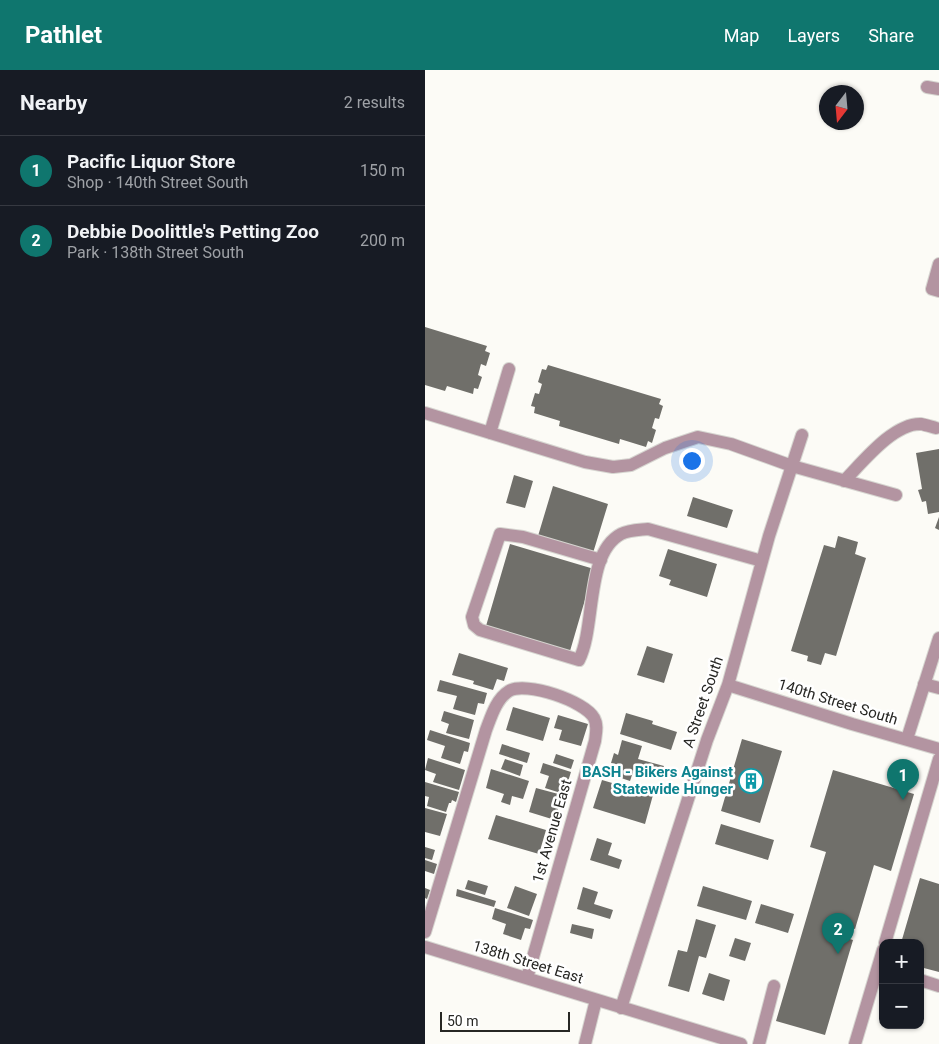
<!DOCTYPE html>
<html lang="en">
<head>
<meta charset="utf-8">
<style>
	body { margin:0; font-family:Roboto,sans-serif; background:#20242c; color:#f1f3f6 }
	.controls { position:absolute; right:15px; bottom:15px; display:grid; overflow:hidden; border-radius:10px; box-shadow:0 1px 4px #0004 }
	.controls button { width:45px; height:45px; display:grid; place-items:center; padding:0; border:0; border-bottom:1px solid #363941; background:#171b24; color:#f1f3f6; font:25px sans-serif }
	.compass { position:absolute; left:394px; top:15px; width:45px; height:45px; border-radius:50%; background:#171b24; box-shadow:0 1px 4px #0004; rotate:196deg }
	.scale { position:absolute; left:15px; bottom:12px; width:130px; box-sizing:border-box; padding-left:5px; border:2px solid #272724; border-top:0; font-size:14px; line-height:18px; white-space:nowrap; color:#272724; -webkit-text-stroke:4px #fff; paint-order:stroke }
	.you { position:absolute; left:266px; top:390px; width:18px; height:18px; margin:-12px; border:4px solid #fff; border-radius:50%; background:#1a73e8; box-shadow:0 0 0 8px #1a73e833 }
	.badge { display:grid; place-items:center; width:32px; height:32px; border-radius:50%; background:#0f766e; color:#fff; font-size:16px; font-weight:700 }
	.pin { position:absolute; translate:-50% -41px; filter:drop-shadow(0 1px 2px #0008) }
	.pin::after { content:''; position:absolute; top:26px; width:18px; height:15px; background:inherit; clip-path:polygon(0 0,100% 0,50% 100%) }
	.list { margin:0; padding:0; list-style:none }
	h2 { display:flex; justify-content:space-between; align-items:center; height:65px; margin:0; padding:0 20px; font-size:21px }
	h2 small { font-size:16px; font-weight:400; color:#9ea1a6 }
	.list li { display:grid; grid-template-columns:32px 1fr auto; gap:15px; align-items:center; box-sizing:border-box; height:70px; padding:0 20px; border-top:1px solid #363941 }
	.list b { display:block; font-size:19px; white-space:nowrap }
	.list p { margin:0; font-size:16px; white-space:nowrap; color:#9ea1a6 }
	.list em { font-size:16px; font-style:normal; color:#9ea1a6 }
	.map { position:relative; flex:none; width:514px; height:974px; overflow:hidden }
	header { display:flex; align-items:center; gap:30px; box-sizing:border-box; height:70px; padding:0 25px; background:#0f766e; color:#fff }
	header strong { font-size:24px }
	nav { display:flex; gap:28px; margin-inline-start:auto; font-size:18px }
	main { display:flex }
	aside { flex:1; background:#171b24 }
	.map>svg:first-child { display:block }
	.building { fill:#706f6a }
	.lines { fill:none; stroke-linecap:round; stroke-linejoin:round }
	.minor-casing { stroke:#d6d5d0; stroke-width:14 }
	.minor { stroke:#b394a1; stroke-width:12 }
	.labels { text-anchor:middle; stroke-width:5; stroke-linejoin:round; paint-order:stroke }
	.street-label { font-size:15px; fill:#272724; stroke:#fff }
	.culture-label { font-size:15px; font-weight:bold; fill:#0d838f; stroke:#fff; text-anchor:end }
</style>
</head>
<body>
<header>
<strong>Pathlet</strong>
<nav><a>Map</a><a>Layers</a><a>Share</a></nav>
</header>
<main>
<aside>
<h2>Nearby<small>2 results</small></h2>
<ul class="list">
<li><span class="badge">1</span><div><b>Pacific Liquor Store</b><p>Shop · 140th Street South</p></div><em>150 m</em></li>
<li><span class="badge">2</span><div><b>Debbie Doolittle's Petting Zoo</b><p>Park · 138th Street South</p></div><em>200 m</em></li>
</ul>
</aside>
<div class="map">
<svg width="514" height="974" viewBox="0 0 514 974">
	<rect width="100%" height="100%" fill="#fcfbf6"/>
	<path class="building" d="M 0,257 L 62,276 L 60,281 L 65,283 L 61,296 L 56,294 L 53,305 L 57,307 L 53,319 L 49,318 L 48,324 L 22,316 L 20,321 L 0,315 Z
		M 123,295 L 236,329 L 234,334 L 238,336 L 234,349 L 230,348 L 227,358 L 231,360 L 227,373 L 223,371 L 221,377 L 195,369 L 194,374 L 134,356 L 135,351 L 109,343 L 110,337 L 106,336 L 110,323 L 114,324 L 117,314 L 113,312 L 117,299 L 121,300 Z
		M 514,379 L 514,442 L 503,444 L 501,431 L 497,432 L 493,420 L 497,419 L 491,383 Z
		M 89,405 L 108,411 L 100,438 L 81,433 Z
		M 128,416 L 183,434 L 168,483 L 113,466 Z
		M 268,427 L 308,440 L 302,458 L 262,446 Z
		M 514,447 L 514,460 L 510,458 Z
		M 413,466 L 433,472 L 430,484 L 441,488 L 411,586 L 400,583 L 396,595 L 382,591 L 383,586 L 366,581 L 399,475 L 410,478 Z
		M 85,474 L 169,499 L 145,581 L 61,556 Z
		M 243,479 L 292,494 L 282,527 L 244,515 L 246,510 L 234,506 Z
		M 222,576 L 248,584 L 239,613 L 212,605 Z
		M 34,583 L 83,598 L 79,611 L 72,609 L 68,620 L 48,614 L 49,611 L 27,605 Z
		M 15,610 L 62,623 L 59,634 L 53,633 L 50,645 L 28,639 L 32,626 L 12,621 Z
		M 88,637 L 125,648 L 118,671 L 81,660 Z
		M 19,641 L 49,650 L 44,669 L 21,663 L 24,654 L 16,651 Z
		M 201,643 L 228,651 L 227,654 L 252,662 L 246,680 L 195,664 Z
		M 133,645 L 163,654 L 156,676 L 134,670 L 137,660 L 129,658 Z
		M 5,660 L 45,673 L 43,682 L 39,681 L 35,694 L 16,688 L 20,676 L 2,670 Z
		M 317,669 L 357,681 L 335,753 L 296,741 Z
		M 197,670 L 217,676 L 213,689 L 239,696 L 236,707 L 209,699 L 205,711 L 190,706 L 193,695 L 186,693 L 189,683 L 193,685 Z
		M 77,674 L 105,683 L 102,693 L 74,684 Z
		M 131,684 L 149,690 L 146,699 L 128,693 Z
		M 3,688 L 40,700 L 34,720 L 8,712 L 11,704 L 0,700 Z
		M 80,689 L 98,695 L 95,706 L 76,699 Z
		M 118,693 L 146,702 L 139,724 L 120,718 L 124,706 L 115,703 Z
		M 66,699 L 104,711 L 98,729 L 87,726 L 85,735 L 76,732 L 79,724 L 61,718 Z
		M 408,700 L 489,724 L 466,801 L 449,795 L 430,859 L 402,850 L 399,861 L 428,870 L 400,965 L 351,951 L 401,782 L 385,777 Z
		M 177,710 L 228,725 L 220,754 L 168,738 Z
		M 0,712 L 34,722 L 31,732 L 27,730 L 26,733 L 24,733 L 21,742 L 2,736 L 4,727 L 0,726 Z
		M 111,718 L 137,725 L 130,750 L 104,742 Z
		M 0,738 L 22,744 L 15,766 L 0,762 Z
		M 71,745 L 121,760 L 114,784 L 63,769 Z
		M 296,754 L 349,770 L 343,790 L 290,774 Z
		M 172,768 L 187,773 L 183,785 L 197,790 L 194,799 L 165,790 Z
		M 0,777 L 10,780 L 7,790 L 0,788 Z
		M 0,790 L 12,794 L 9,804 L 0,801 Z
		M 495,808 L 514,814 L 514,902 L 495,897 L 495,873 L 476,873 Z
		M 43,810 L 63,816 L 60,825 L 40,819 Z
		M 90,816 L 112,824 L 104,846 L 82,838 Z
		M 278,816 L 327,831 L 321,850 L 272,836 Z
		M 158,817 L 173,822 L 169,834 L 188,840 L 185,849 L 152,839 Z
		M 0,818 L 5,820 L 2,829 L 0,828 Z
		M 32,819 L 71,831 L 69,837 L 31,826 Z
		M 336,834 L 369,844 L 363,863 L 330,853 Z
		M 70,838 L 108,850 L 105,859 L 100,858 L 96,870 L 78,864 L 81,854 L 67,849 Z
		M 271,849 L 291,855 L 281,888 L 274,886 L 264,922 L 243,916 L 253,880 L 262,882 Z
		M 147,854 L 169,859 L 167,869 L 145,863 Z
		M 310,868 L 326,873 L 320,891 L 304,886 Z
		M 284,903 L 305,910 L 299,931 L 277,924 Z"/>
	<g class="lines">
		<defs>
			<path id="minor" d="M 502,17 L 514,19
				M 514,194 L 507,219 L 514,221
				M 0,343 L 160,392 L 188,397 L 206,395 L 240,378 L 273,367 L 306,374 L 367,396 L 471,425
				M 65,363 L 84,299
				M 419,411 C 437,393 468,353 496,354 C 501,355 507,357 511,358
				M 176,490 L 98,467 L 75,464 L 47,547 L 49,555 L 55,560 L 154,590 C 171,557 160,483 196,464 C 204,460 214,460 223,459 L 337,491
				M 499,614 L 514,618
				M 303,615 L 427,654 L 514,679
				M 482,669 L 514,568
				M 0,862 L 61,660 C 66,647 71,629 84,621 C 101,611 160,631 169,648 C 173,655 171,663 170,671 L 102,908
				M 460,873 L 514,689
				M 0,877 L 316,974
				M 495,910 L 514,916
				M 196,938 L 282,670 L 303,615 L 344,466 L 377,365
				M 160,974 L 171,930
				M 334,974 L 349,916
				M 430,974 L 458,880"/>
		</defs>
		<use href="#minor" class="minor-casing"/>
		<use href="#minor" class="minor"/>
	</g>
	<defs>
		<symbol id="building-ring" viewBox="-11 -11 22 22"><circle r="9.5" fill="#fff" stroke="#0f9aa8" stroke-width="1.5"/><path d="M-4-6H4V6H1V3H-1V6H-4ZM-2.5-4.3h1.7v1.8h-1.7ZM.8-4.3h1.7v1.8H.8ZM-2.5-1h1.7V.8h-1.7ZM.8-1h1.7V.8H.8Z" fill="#0f9aa8"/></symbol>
	</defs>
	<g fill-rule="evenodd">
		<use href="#building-ring" x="312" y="697" width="28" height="28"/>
	</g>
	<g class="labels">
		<g class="street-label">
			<text transform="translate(278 632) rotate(-71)" y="5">A Street South</text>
			<text transform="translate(413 632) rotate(17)" y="5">140th Street South</text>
			<text transform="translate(127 761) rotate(-74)" y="5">1st Avenue East</text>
			<text transform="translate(103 892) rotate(17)" y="5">138th Street East</text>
		</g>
		<g class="culture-label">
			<text x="308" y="707">BASH - Bikers Against<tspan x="308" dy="17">Statewide Hunger</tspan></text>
		</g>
	</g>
</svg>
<div class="controls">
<button>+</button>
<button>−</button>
</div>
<svg class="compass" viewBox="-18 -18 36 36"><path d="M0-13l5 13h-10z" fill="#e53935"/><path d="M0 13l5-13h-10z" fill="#9ea1a6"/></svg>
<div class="scale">50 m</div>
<div class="you"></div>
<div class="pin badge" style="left:478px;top:730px">1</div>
<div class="pin badge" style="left:413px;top:884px">2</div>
</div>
</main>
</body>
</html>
